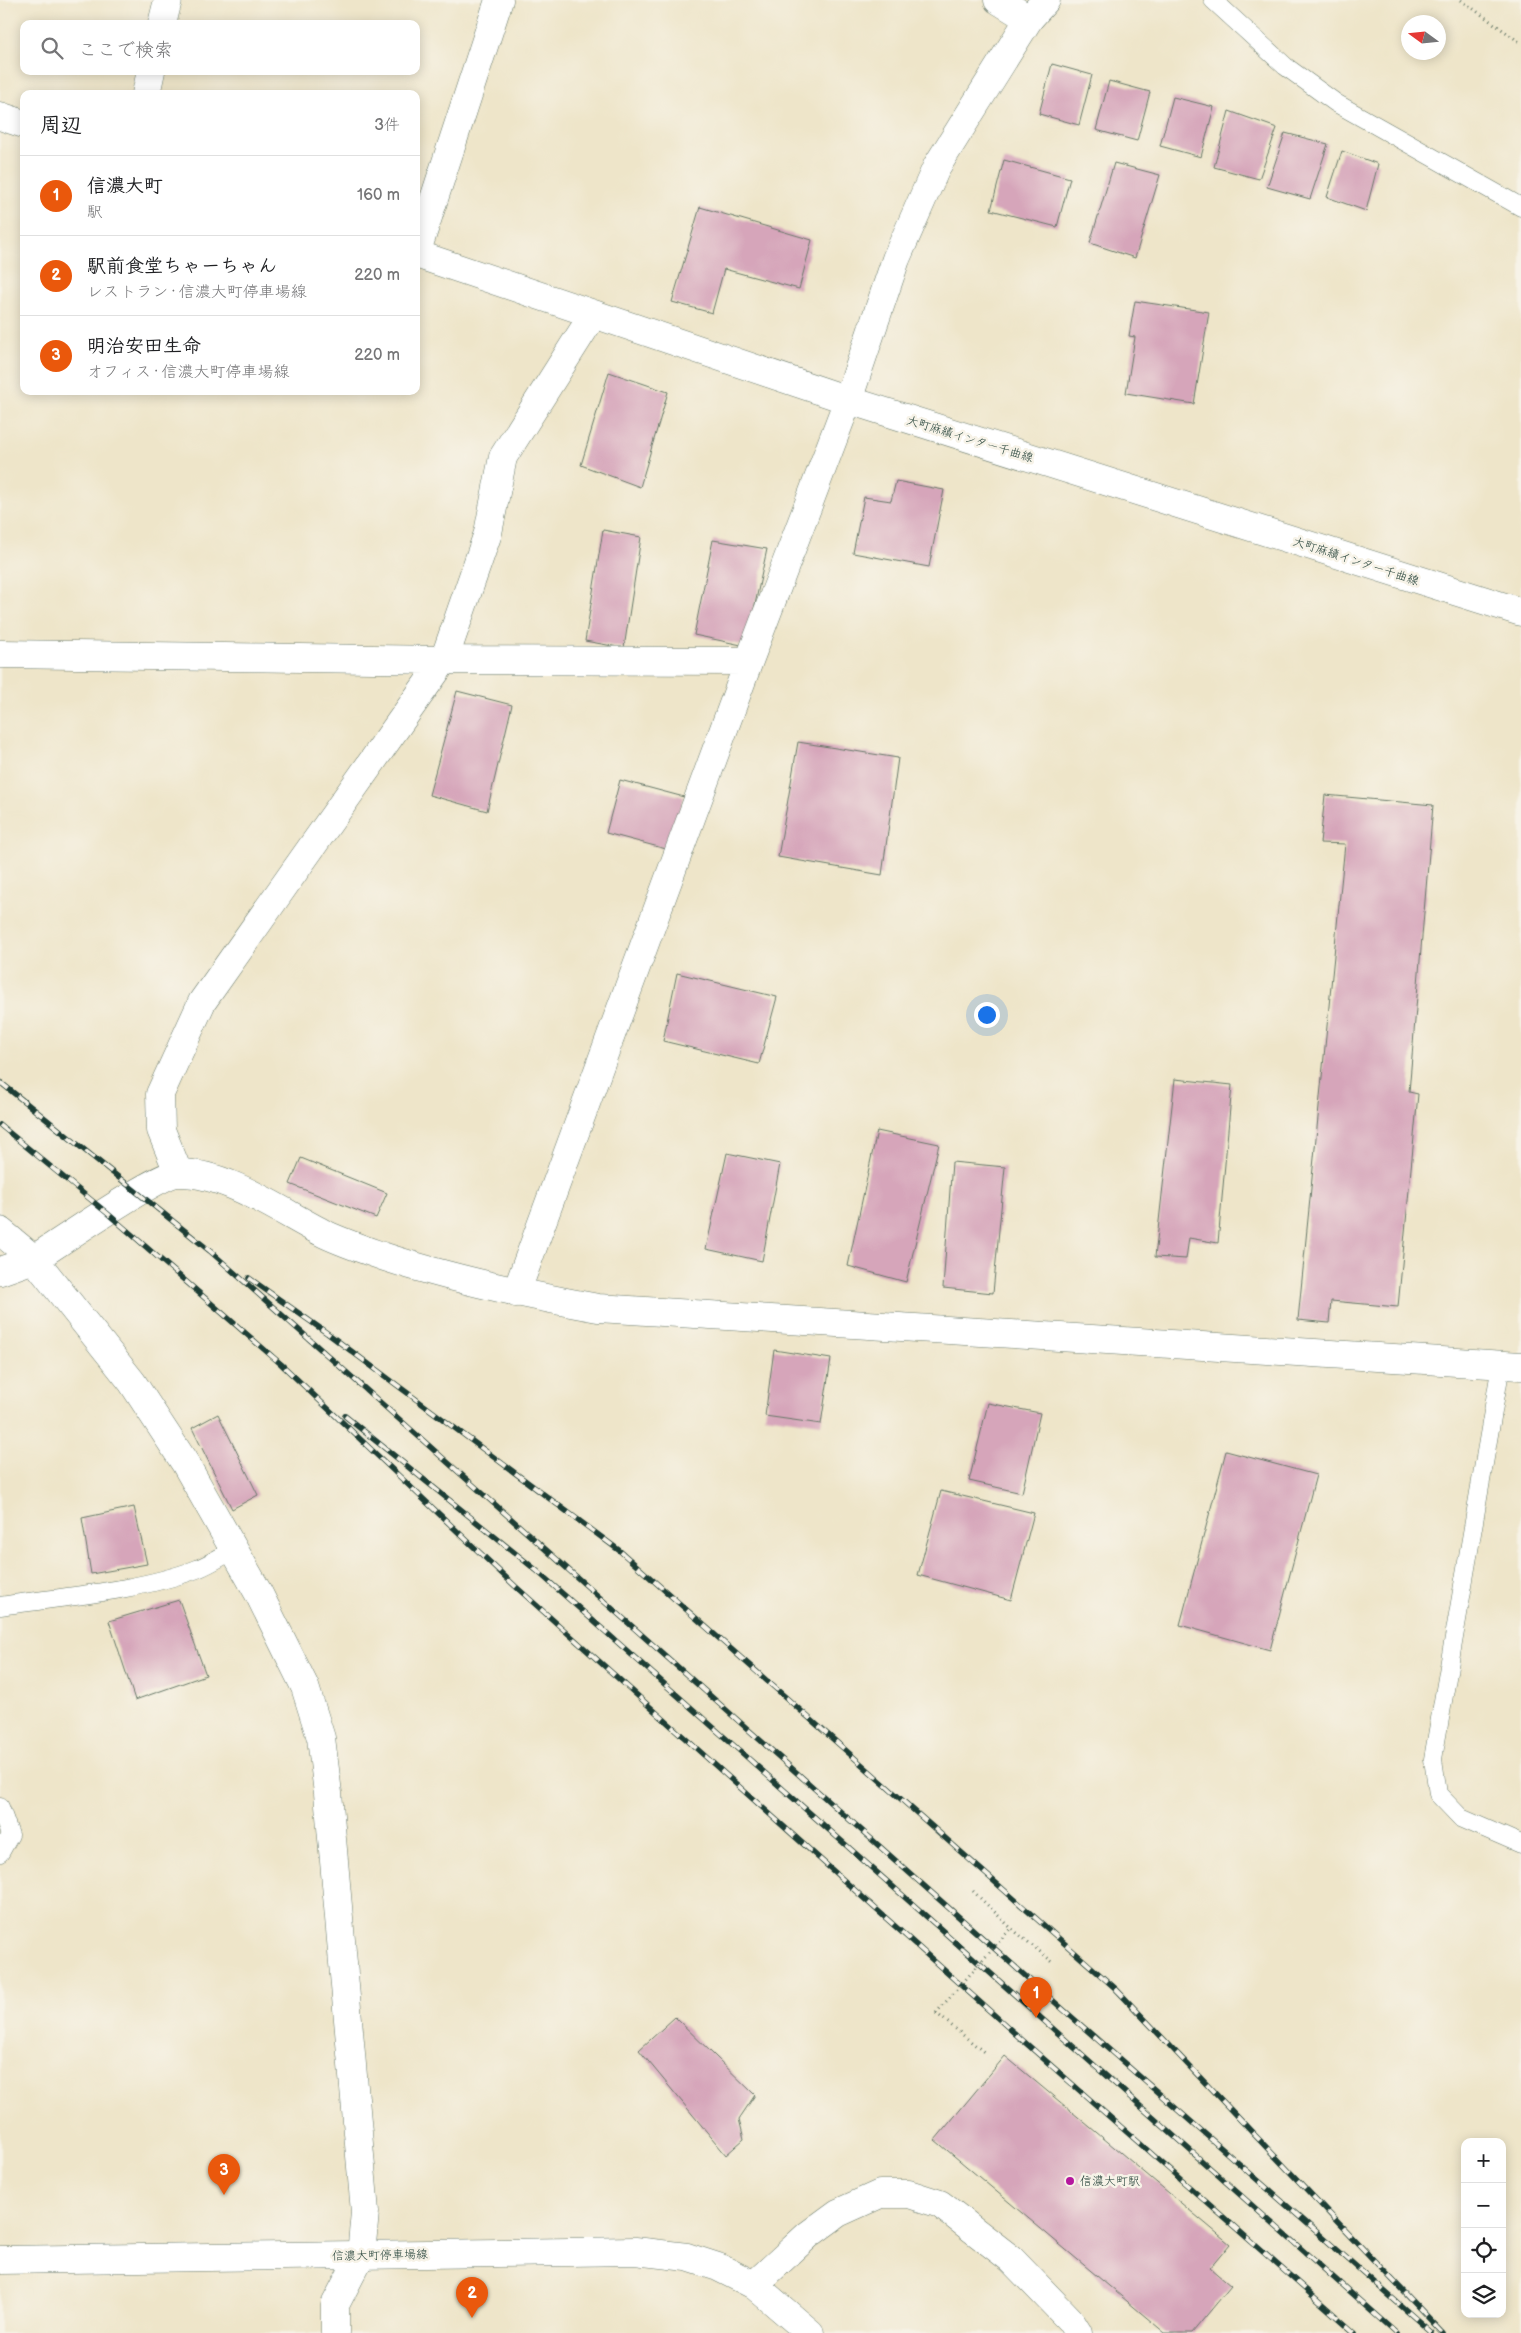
<!DOCTYPE html>
<html lang="ja">
<head>
<meta charset="utf-8">
<style>
	body { margin:0; font-family:"Balsamiq Sans","Klee One",sans-serif; background:#f6f6f6; color:#202124 }
	.controls { position:absolute; right:15px; bottom:15px; display:grid; overflow:hidden; border-radius:10px; box-shadow:0 2px 12px #0003 }
	.controls button { width:45px; height:45px; display:grid; place-items:center; padding:0; border:0; border-bottom:1px solid #e0e0e0; background:#fff; color:#202124; font:25px sans-serif }
	.compass { position:absolute; left:1401px; top:15px; width:45px; height:45px; border-radius:50%; background:#fff; box-shadow:0 2px 12px #0003; rotate:285deg }
	.you { position:absolute; left:986px; top:1014px; width:18px; height:18px; margin:-12px; border:4px solid #fff; border-radius:50%; background:#1a73e8; box-shadow:0 0 0 8px #1a73e833 }
	.badge { display:grid; place-items:center; width:32px; height:32px; border-radius:50%; background:#ea580c; color:#fff; font-size:16px; font-weight:700 }
	.pin { position:absolute; translate:-50% -41px; filter:drop-shadow(0 1px 2px #0008) }
	.pin::after { content:''; position:absolute; top:26px; width:18px; height:15px; background:inherit; clip-path:polygon(0 0,100% 0,50% 100%) }
	.list { margin:0; padding:0; list-style:none }
	h2 { display:flex; justify-content:space-between; align-items:center; height:65px; margin:0; padding:0 20px; font-size:21px }
	h2 small { font-size:16px; font-weight:400; color:#757577 }
	.list li { display:grid; grid-template-columns:32px 1fr auto; gap:15px; align-items:center; box-sizing:border-box; height:80px; padding:0 20px; border-top:1px solid #e0e0e0 }
	.list b { display:block; font-size:19px; white-space:nowrap }
	.list p { margin:0; font-size:16px; white-space:nowrap; color:#757577 }
	.list em { font-size:16px; font-style:normal; color:#757577 }
	.icon { flex:none; width:28px; height:28px; fill:none; stroke:currentColor; stroke-width:2; stroke-linecap:round; stroke-linejoin:round }
	.map { position:relative; flex:none; width:1521px; height:2333px; overflow:hidden }
	.search { position:absolute; background:#fff; box-shadow:0 2px 12px #0003; left:20px; top:20px; width:400px; height:55px; display:flex; align-items:center; gap:12px; box-sizing:border-box; padding:0 18px; border-radius:10px; color:#757577; font-size:19px }
	.panel { position:absolute; background:#fff; box-shadow:0 2px 12px #0003; left:20px; top:90px; width:400px; height:305px; border-radius:10px }
	.map>svg:first-child { display:block }
	.building { fill:#d6a5ba }
	.lines { fill:none; stroke-linecap:round; stroke-linejoin:round }
	.service-casing { stroke:#677868; stroke-width:19 }
	.minor-casing { stroke:#677868; stroke-width:29 }
	.tertiary-casing { stroke:#677868; stroke-width:29 }
	.secondary-casing { stroke:#677868; stroke-width:29 }
	.primary-casing { stroke:#677868; stroke-width:29 }
	.path { stroke:#677868; stroke-width:3; stroke-dasharray:1 4; stroke-linecap:butt }
	.service { stroke:#fff; stroke-width:18 }
	.minor { stroke:#fff; stroke-width:28 }
	.tertiary { stroke:#fff; stroke-width:28 }
	.secondary { stroke:#fff; stroke-width:28 }
	.primary { stroke:#fff; stroke-width:28 }
	.rail-casing { stroke:#1f3d34; stroke-width:5.5 }
	.rail { stroke:#f7f3e8; stroke-width:4; stroke-dasharray:11; stroke-linecap:butt }
	.path-bridge { stroke:#677868; stroke-width:3; stroke-dasharray:1 4; stroke-linecap:butt }
	.poi-dot { fill:#b5179e; stroke:#f7f3e8; stroke-width:2 }
	.labels { text-anchor:middle; stroke-width:5; stroke-linejoin:round; paint-order:stroke }
	.street-label { font-size:12px; fill:#1f3d34; stroke:#f7f3e8 }
	.poi-label { font-size:12px; fill:#1f3d34; stroke:#f7f3e8; text-anchor:start }
</style>
</head>
<body>
<div class="map">
<svg width="1521" height="2333" viewBox="0 0 1521 2333">
	<rect width="100%" height="100%" fill="#f7f3e8"/>
	<filter id="ink" filterUnits="userSpaceOnUse"><feTurbulence type="fractalNoise" baseFrequency=".02" numOctaves="2"/><feDisplacementMap in="SourceGraphic" scale="10" xChannelSelector="R" yChannelSelector="G"/><feConvolveMatrix kernelMatrix="1 2 1 2 8 2 1 2 1" color-interpolation-filters="sRGB"/></filter>
	<filter id="wash" filterUnits="userSpaceOnUse"><feTurbulence type="fractalNoise" baseFrequency=".0096" numOctaves="4" result="noise"/><feDisplacementMap in="SourceGraphic" scale="20" xChannelSelector="R" yChannelSelector="G"/><feGaussianBlur stdDeviation="1.12" result="paint"/><feColorMatrix in="noise" values="0 0 0 0 0 0 0 0 0 0 0 0 0 0 0 0 0 1.4 0 .05"/><feComposite in="paint" operator="in"/></filter>
	<g filter="url(#wash)">
		<rect width="100%" height="100%" fill="#eee5c9"/>
		<g id="blocks">
			<path class="building" d="M 1052,64 L 1092,75 L 1079,125 L 1039,114 Z
				M 1109,81 L 1150,92 L 1137,141 L 1096,130 Z
				M 1173,97 L 1214,107 L 1201,157 L 1160,146 Z
				M 1229,111 L 1277,128 L 1259,179 L 1214,167 Z
				M 1285,133 L 1328,144 L 1310,199 L 1267,187 Z
				M 1342,151 L 1378,164 L 1366,211 L 1327,197 Z
				M 1004,160 L 1070,178 L 1057,227 L 991,210 Z
				M 1114,163 L 1160,175 L 1135,258 L 1090,243 Z
				M 700,207 L 812,240 L 799,289 L 724,269 L 712,313 L 672,302 Z
				M 1135,301 L 1209,312 L 1194,404 L 1126,393 L 1135,337 L 1129,336 Z
				M 609,372 L 668,392 L 640,487 L 581,465 Z
				M 896,481 L 944,490 L 929,567 L 853,553 L 864,497 L 891,501 Z
				M 603,530 L 641,537 L 624,648 L 585,641 Z
				M 713,540 L 767,549 L 746,646 L 694,635 Z
				M 457,691 L 512,705 L 487,811 L 429,795 Z
				M 798,742 L 898,758 L 882,875 L 778,857 Z
				M 620,780 L 684,797 L 670,850 L 606,833 Z
				M 1325,795 L 1433,805 L 1409,1092 L 1418,1094 L 1398,1307 L 1331,1301 L 1329,1323 L 1298,1320 L 1345,844 L 1320,843 Z
				M 677,973 L 777,997 L 759,1064 L 663,1041 Z
				M 1175,1079 L 1232,1085 L 1218,1243 L 1189,1238 L 1186,1259 L 1155,1257 Z
				M 877,1131 L 939,1144 L 906,1282 L 848,1266 Z
				M 727,1153 L 780,1164 L 762,1261 L 706,1249 Z
				M 301,1158 L 387,1193 L 376,1218 L 290,1184 Z
				M 952,1162 L 1005,1167 L 993,1293 L 943,1288 Z
				M 774,1350 L 831,1359 L 821,1424 L 765,1416 Z
				M 988,1403 L 1040,1413 L 1022,1493 L 969,1481 Z
				M 218,1414 L 258,1495 L 232,1509 L 192,1428 Z
				M 1226,1451 L 1316,1475 L 1270,1650 L 1180,1625 Z
				M 941,1491 L 1034,1513 L 1011,1600 L 918,1575 Z
				M 134,1507 L 147,1564 L 91,1574 L 82,1518 Z
				M 179,1600 L 206,1675 L 135,1700 L 109,1621 Z
				M 675,2017 L 755,2095 L 739,2119 L 744,2139 L 726,2155 L 639,2050 Z
				M 1005,2056 L 1230,2244 L 1210,2268 L 1231,2286 L 1192,2333 L 1165,2333 L 935,2140 Z"/>
		</g>
	</g>
	<g filter="url(#ink)">
		<use href="#blocks" fill-opacity="0" stroke="#677868" stroke-width="1"/>
		<g class="lines">
			<defs>
				<path id="service" d="M 1213,0 L 1285,66 L 1336,103 L 1521,207
					M 1501,1365 L 1433,1759 L 1438,1794 L 1461,1818 L 1521,1844
					M 0,1606 C 61,1597 140,1591 197,1569 C 210,1564 222,1556 235,1549
					M 0,1807 L 10,1835 L 0,1853"/>
				<path id="minor" d="M 998,0 L 1029,19
					M 162,24 L 168,0
					M 146,94 L 151,71
					M 416,254 L 499,0
					M 0,654 L 444,660 L 749,661
					M 178,1172 L 161,1130 L 160,1094 L 202,1002 L 444,660 L 488,533 L 503,457 L 593,315
					M 0,1271 L 34,1259
					M 516,1293 L 749,661 L 848,400
					M 335,2333 L 335,2305 L 361,2255"/>
				<path id="tertiary" d="M 0,116 L 24,124
					M 416,254 L 848,400
					M 0,1231 L 34,1259 L 132,1382 L 185,1463 L 259,1594 L 305,1687 L 321,1738 L 328,1793 L 365,2212 L 361,2255
					M 34,1259 C 56,1245 161,1172 180,1173 C 228,1173 283,1213 325,1234 C 344,1243 365,1250 385,1257 C 455,1280 527,1295 598,1308 L 1521,1366
					M 810,2333 L 754,2285 L 808,2235 L 838,2213 L 880,2194 L 909,2194 L 940,2204 L 1011,2259 L 1070,2320 L 1078,2333"/>
				<path id="secondary" d="M 0,2260 L 635,2251 L 687,2257 L 718,2267 L 754,2285"/>
				<path id="primary" d="M 1046,0 L 1029,19 L 937,166 L 896,259 L 848,400 L 1521,612"/>
			</defs>
			<use href="#service" class="service-casing"/>
			<use href="#minor" class="minor-casing"/>
			<use href="#tertiary" class="tertiary-casing"/>
			<use href="#secondary" class="secondary-casing"/>
			<use href="#primary" class="primary-casing"/>
			<path class="path" d="M 1461,0 L 1521,43
				M 973,1891 L 1011,1928 L 1055,1964
				M 936,2013 L 985,2053"/>
			<use href="#service" class="service"/>
			<use href="#minor" class="minor"/>
			<use href="#tertiary" class="tertiary"/>
			<use href="#secondary" class="secondary"/>
			<use href="#primary" class="primary"/>
			<defs>
				<path id="rail" d="M 0,1082 L 210,1251 L 1049,1997 L 1432,2333
					M 0,1125 L 107,1213 L 281,1364 L 515,1586 L 1020,2038 L 1355,2333
					M 249,1278 L 327,1333 L 620,1551 L 1115,1988 L 1443,2333
					M 345,1416 L 536,1570 L 1396,2333"/>
			</defs>
			<use href="#rail" class="rail-casing"/>
			<use href="#rail" class="rail"/>
			<path class="path-bridge" d="M 936,2013 L 1011,1928"/>
		</g>
	</g>
	<circle class="poi-dot" cx="1070" cy="2181" r="5"/>
	<g class="labels">
		<g class="street-label">
			<text transform="translate(970 439) rotate(17)" y="4">大町麻績インター千曲線</text>
			<text transform="translate(1356 561) rotate(18)" y="4">大町麻績インター千曲線</text>
			<text transform="translate(380 2255) rotate(-1)" y="4">信濃大町停車場線</text>
		</g>
		<g class="poi-label">
			<text x="1080" y="2185">信濃大町駅</text>
		</g>
	</g>
</svg>
<div class="controls">
<button>+</button>
<button>−</button>
<button><svg class="icon" aria-label="locate" viewBox="0 0 24 24"><circle cx="12" cy="12" r="6"/><path d="M12 2v4M12 18v4M2 12h4M18 12h4"/></svg></button>
<button><svg class="icon" aria-label="layers" viewBox="0 0 24 24"><path d="M12 4l9 5-9 5-9-5zM3 14l9 5 9-5"/></svg></button>
</div>
<svg class="compass" viewBox="-18 -18 36 36"><path d="M0-13l5 13h-10z" fill="#e53935"/><path d="M0 13l5-13h-10z" fill="#757577"/></svg>
<div class="you"></div>
<div class="pin badge" style="left:1036px;top:2018px">1</div>
<div class="pin badge" style="left:472px;top:2318px">2</div>
<div class="pin badge" style="left:224px;top:2195px">3</div>
<div class="search"><svg class="icon" aria-label="search" viewBox="0 0 24 24"><circle cx="10" cy="10" r="6"/><path d="M15 15l6 6"/></svg>ここで検索</div>
<section class="panel">
<h2>周辺<small>3件</small></h2>
<ul class="list">
<li><span class="badge">1</span><div><b>信濃大町</b><p>駅</p></div><em>160 m</em></li>
<li><span class="badge">2</span><div><b>駅前食堂ちゃーちゃん</b><p>レストラン · 信濃大町停車場線</p></div><em>220 m</em></li>
<li><span class="badge">3</span><div><b>明治安田生命</b><p>オフィス · 信濃大町停車場線</p></div><em>220 m</em></li>
</ul>
</section>
</div>
</body>
</html>
